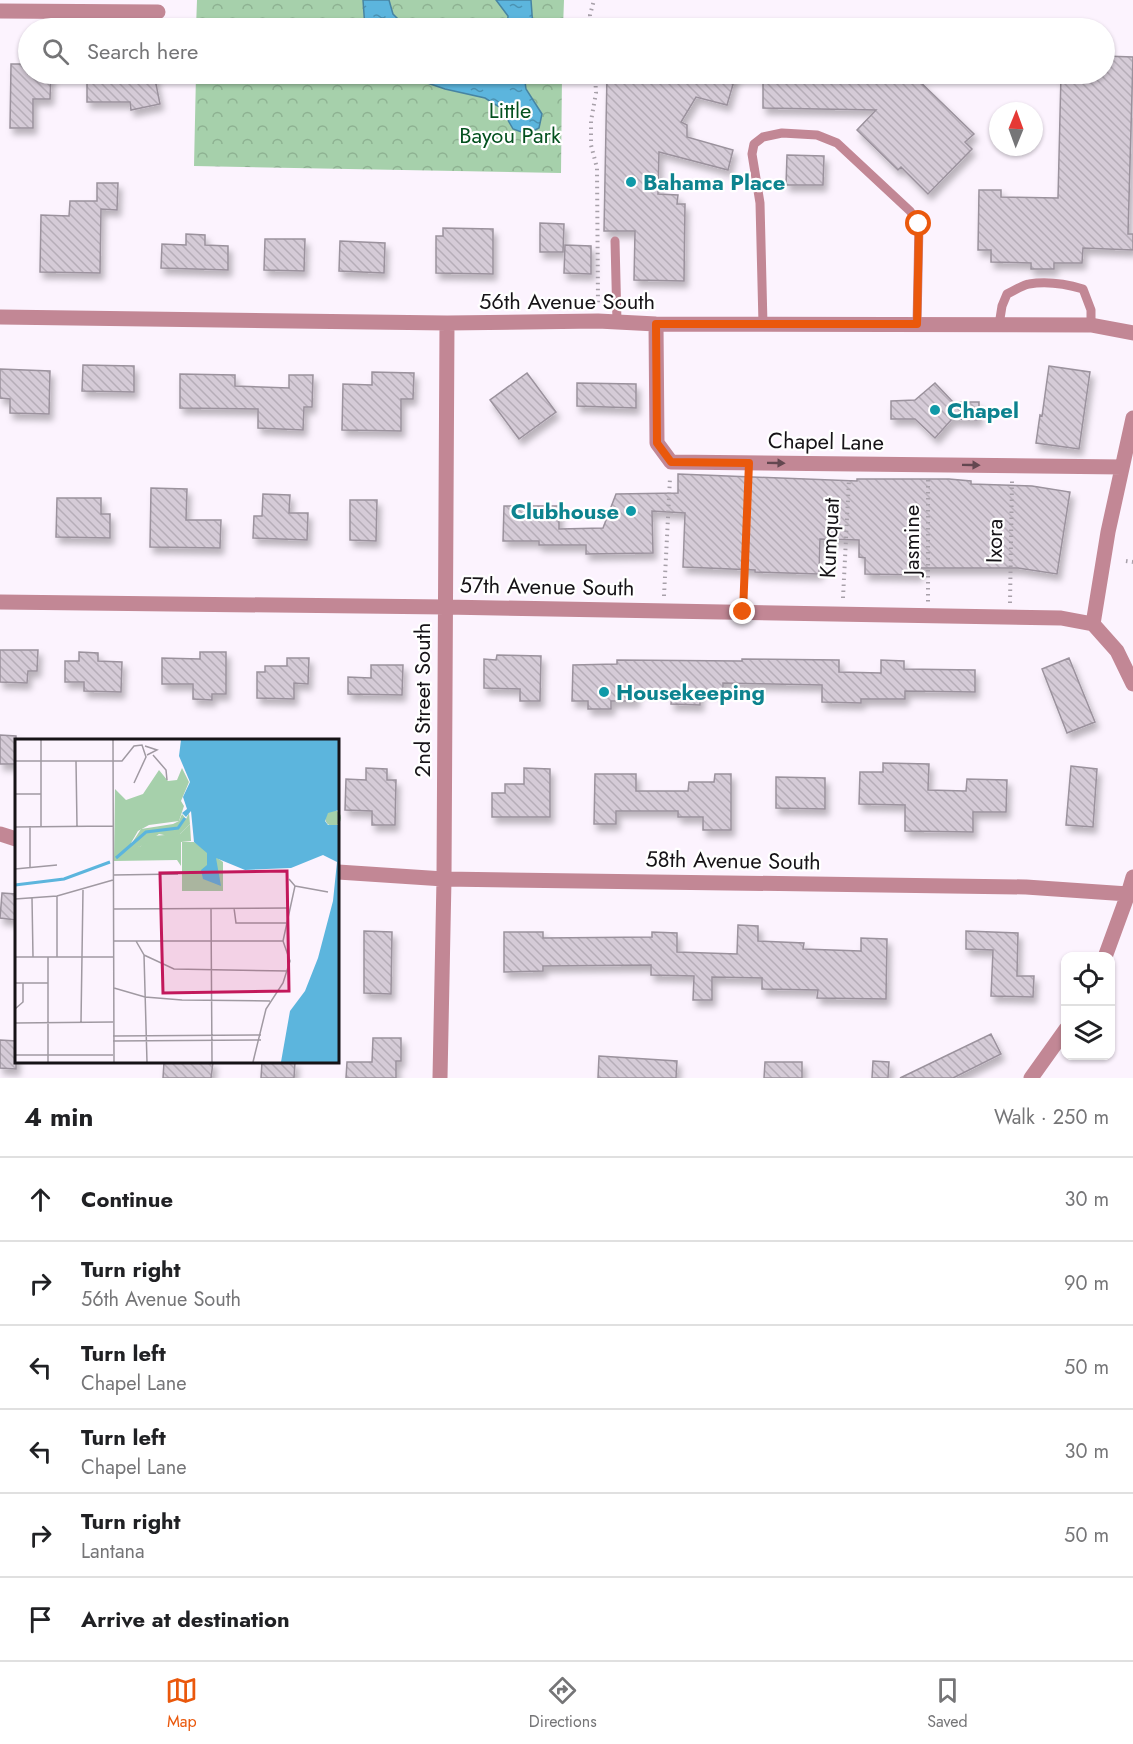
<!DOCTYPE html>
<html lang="en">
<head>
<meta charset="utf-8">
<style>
	body { margin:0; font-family:Jost,sans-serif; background:#f6f6f6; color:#202124 }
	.controls { position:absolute; right:18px; bottom:18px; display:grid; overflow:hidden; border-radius:12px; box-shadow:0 2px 4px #0004 }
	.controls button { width:54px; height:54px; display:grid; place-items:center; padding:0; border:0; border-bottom:2px solid #e0e0e0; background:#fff; color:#202124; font:30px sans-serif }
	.compass { position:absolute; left:989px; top:102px; width:54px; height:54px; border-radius:50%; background:#fff; box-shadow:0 2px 4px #0004; rotate:1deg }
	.stop { position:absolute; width:18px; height:18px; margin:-14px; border:4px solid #ea580c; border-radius:50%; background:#fff }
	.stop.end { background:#ea580c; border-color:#fff; box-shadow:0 2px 6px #0008 }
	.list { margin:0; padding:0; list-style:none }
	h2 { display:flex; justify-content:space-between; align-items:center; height:78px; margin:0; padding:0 24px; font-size:26px }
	h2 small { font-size:20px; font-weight:400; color:#757577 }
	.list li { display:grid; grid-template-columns:39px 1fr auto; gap:18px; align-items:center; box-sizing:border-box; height:84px; padding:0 24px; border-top:2px solid #e0e0e0 }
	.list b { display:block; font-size:22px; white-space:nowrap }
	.list p { margin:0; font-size:20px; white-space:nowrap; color:#757577 }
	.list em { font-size:20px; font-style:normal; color:#757577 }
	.icon { flex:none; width:33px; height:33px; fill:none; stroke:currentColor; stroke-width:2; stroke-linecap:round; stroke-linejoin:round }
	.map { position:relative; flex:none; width:1133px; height:1078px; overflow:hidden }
	.search { position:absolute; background:#fff; box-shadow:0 2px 4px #0004; left:18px; right:18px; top:18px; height:66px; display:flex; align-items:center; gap:15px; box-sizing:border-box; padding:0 21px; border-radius:33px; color:#757577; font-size:22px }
	.sheet { height:582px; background:#fff }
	nav { display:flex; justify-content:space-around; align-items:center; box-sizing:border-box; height:84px; border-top:2px solid #e0e0e0; background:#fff; font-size:16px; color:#757577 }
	nav a { display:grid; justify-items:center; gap:3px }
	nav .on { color:#ea580c }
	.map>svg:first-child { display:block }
	.forest { fill:url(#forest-crowns) }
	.water { fill:url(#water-ripples); stroke:#4784a2; stroke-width:1.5 }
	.building { fill:url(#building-back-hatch); stroke:#9b929d; stroke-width:1.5; filter:url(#shadow) }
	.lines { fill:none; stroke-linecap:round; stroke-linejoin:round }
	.path { stroke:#a7a0a9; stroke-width:4; stroke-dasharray:1.5 4.5; stroke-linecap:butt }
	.lane { stroke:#c28795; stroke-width:9 }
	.street { stroke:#c28795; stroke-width:15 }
	.oneway { fill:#634750 }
	.route { stroke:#ea580c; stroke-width:8 }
	.culture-dot { fill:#0f9aa8; stroke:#fff; stroke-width:2 }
	.labels { text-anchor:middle; stroke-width:4.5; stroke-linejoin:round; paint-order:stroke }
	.park-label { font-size:22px; fill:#04511f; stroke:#fff }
	.culture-label { font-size:22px; font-weight:bold; fill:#0d838f; stroke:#fff; text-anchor:start }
	.street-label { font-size:22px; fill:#161317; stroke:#fff }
	.inset-river { fill:none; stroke:#5cb5dd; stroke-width:3 }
	.inset-road { fill:none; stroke:#a099a2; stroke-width:1.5 }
	.view { fill:#c2185b; fill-opacity:0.15; stroke:#c2185b; stroke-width:3 }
	.inset-edge { fill:none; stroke:#161317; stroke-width:3 }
</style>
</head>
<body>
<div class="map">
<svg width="1133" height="1078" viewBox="0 0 1133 1078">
	<defs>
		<pattern id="forest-crowns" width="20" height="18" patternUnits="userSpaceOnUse" patternTransform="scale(1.5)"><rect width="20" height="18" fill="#a6d0ab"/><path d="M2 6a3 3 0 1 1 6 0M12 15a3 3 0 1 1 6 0" fill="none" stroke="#8eb292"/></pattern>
		<pattern id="water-ripples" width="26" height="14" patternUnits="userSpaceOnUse" patternTransform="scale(1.5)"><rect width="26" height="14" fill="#5cb5dd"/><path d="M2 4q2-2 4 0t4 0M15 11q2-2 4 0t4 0" fill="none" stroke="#4b92b2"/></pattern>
		<pattern id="building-back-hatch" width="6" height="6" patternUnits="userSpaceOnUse" patternTransform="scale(1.5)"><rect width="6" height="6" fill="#d5cbd7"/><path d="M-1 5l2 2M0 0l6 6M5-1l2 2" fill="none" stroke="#b6adb8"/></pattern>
		<filter id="shadow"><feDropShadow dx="3.5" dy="6" stdDeviation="3" flood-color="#0004"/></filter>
	</defs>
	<rect width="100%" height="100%" fill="#fcf3fe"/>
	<path class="forest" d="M 197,0 L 564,0 L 563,28 L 196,28 Z
		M 196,74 L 562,74 L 561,173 L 194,166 Z"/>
	<path class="water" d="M 363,0 L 389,0 L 393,14 L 407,28 L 365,28 Z
		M 496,0 L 531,0 L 533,28 L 507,28 L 508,16 Z
		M 401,74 L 524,74 L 526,89 L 542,114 L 539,128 L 527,134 L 513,129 L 501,108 L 485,98 L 445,89 Z"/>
	<path class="building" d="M 1104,56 L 1133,57 L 1128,234 L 1133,234 L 1133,250 L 1083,248 L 1082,263 L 1054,263 L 1054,269 L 1031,269 L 1031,263 L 991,262 L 991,250 L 978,250 L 979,190 L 1001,190 L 1001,197 L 1058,198 L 1061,74 L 1104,74 Z
		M 11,64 L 28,64 L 28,74 L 51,74 L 50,99 L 33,99 L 33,128 L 10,128 Z
		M 87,74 L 154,74 L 160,104 L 131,110 L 130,102 L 87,102 Z
		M 607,74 L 736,74 L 727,105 L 696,97 L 681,122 L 687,125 L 687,137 L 733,150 L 728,170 L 659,152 L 658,194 L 678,195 L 677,204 L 685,204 L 684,281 L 634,280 L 635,231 L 604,231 Z
		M 763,74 L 912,74 L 974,134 L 965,142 L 972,149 L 928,194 L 901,167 L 898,170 L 857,130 L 876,110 L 763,108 Z
		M 787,155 L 824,156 L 823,185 L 786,185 Z
		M 97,183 L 118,183 L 117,210 L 101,209 L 100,273 L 40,272 L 41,215 L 69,216 L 70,201 L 97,201 Z
		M 540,223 L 564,224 L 563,252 L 540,252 Z
		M 443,228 L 493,229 L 493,274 L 436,273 L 436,236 L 443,236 Z
		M 186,234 L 205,235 L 205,245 L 228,246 L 228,270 L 161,268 L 162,244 L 186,245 Z
		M 265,239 L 305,239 L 304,271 L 264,270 Z
		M 340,241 L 385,243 L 384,273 L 339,271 Z
		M 565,245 L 591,246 L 591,274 L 564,273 Z
		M 83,365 L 134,366 L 134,392 L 82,391 Z
		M 1049,366 L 1090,372 L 1079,449 L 1036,443 L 1040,415 L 1042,416 Z
		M 0,369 L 50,371 L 49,414 L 10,413 L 10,399 L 0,398 Z
		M 372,372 L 414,373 L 413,399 L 401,399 L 401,431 L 342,430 L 343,384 L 372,385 Z
		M 527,373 L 556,412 L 519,439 L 490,400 Z
		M 180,374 L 235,375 L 235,386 L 289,388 L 289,375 L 313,375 L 312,407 L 304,407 L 303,430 L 258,428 L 258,409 L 180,408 Z
		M 577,383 L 636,384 L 636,408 L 577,406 Z
		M 935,383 L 953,402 L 979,402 L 979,420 L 952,419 L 935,438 L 915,419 L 891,419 L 891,401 L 915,400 Z
		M 678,474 L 857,481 L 857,479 L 949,479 L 971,481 L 971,484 L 1032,486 L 1070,492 L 1057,574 L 1018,568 L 919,568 L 919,575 L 865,574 L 865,558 L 859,557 L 859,540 L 820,539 L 819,574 L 755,572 L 755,570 L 683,567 L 685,513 L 652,511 L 653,553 L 586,554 L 586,545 L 539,545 L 539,541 L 503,541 L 504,506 L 559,506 L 559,529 L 603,528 L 616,494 L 678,493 Z
		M 151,488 L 187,489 L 186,520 L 221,520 L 220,548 L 150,547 Z
		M 263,494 L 290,495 L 289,513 L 308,513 L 307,540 L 253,538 L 254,516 L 262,516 Z
		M 57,498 L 101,498 L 101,514 L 110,514 L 110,538 L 56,537 Z
		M 350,500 L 377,500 L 376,541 L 350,540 Z
		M 0,650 L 38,650 L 37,671 L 28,671 L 27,683 L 0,682 Z
		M 79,652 L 98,653 L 98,661 L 122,662 L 121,692 L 84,691 L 84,682 L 65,682 L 65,661 L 79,661 Z
		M 200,652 L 226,652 L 226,694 L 212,694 L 212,700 L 193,699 L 193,684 L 162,684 L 162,658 L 200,659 Z
		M 497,655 L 541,656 L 540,701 L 520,701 L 520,689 L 484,688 L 484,659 L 496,660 Z
		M 287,658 L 309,658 L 308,684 L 294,683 L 294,699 L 257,698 L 257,672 L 265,672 L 265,666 L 287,666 Z
		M 1069,658 L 1095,722 L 1067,733 L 1042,669 Z
		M 742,659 L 839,660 L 839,672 L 881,673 L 881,660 L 904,661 L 904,669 L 975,670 L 975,692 L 905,691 L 905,699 L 861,699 L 861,703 L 822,702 L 822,685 L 723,683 L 723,691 L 700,691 L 700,705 L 671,704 L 672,690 L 636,690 L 636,701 L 611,701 L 611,709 L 588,709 L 588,701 L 572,701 L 573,665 L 617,664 L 617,660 L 742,661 Z
		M 371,665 L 403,665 L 402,695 L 348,694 L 348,677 L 371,678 Z
		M 0,735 L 16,736 L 16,764 L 0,764 Z
		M 883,763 L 929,764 L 928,790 L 966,791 L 967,779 L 1007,780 L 1006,812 L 973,812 L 973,832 L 905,831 L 905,805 L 859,804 L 860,772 L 883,772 Z
		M 1071,766 L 1097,769 L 1093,827 L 1066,825 Z
		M 366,768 L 387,769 L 387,780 L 396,780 L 395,825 L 372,825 L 372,811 L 345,810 L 346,779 L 366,780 Z
		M 524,768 L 550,769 L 550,817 L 492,817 L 492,793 L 505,793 L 505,784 L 524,784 Z
		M 595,774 L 636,774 L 636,791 L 688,791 L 689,782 L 714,782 L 715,774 L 731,774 L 731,830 L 703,830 L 703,817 L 678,817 L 678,811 L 616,811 L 616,824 L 594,824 Z
		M 776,777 L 825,778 L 825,809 L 776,808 Z
		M 2,893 L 16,894 L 16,920 L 0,918 Z
		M 738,925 L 758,926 L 758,941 L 804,943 L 803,949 L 861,951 L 861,938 L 887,939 L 886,999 L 817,998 L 818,990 L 762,989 L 762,978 L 712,977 L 712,1000 L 693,1000 L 694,976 L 651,975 L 651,965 L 543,966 L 543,971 L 504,972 L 504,932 L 543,932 L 543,938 L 652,937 L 652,932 L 677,933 L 677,952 L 737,954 Z
		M 364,931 L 392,932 L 391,994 L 364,993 Z
		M 966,931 L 1018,933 L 1017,976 L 1034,976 L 1033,997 L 991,996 L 993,950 L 966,949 Z
		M 991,1034 L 1001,1054 L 953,1078 L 900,1078 Z
		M 373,1038 L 401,1038 L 401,1061 L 396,1061 L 396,1078 L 346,1078 L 347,1062 L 372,1062 Z
		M 0,1040 L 16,1041 L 16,1069 L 0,1068 Z
		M 599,1056 L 677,1061 L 676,1078 L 598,1078 Z
		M 873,1061 L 889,1062 L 888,1078 L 872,1078 Z
		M 164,1062 L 213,1062 L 211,1078 L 163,1078 Z
		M 262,1062 L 295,1062 L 294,1078 L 261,1078 Z
		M 765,1062 L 802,1062 L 802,1078 L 764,1078 Z"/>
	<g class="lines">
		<path class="path" d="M 591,28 L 590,15 L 594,0
			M 595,74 L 596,93 L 591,121 L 591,145 L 597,168 L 598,305
			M 928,480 L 928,602
			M 1126,561 L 1133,562
			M 664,596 L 670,478
			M 744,597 L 749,478
			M 843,598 L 849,479
			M 1010,603 L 1012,481"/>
		<path class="lane" d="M 615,241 L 617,322
			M 763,324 L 760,203 L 752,154 L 754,144 L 763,137 L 782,133 L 817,135 L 837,143 L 910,211 L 919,224 L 917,324
			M 999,325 L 1002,306 L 1007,294 C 1014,291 1022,285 1029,284 C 1047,281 1066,284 1083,289 L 1091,310 L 1091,325"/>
		<path class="street" d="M 0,11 L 158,12
			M 0,317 L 447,323 L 598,321 L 656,324 L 1091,325 L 1133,333
			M 656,324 L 657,443 L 671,462 L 1122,467
			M 1133,418 L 1108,532 L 1093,624 L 1117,651 L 1133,684
			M 0,602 L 445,607 L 1061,618 L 1093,624
			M 0,834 L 16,839
			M 338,872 L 444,879 L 1026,887 L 1128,894
			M 1105,957 L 1128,894 L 1133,877
			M 440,1078 L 444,879 L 447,323
			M 1031,1078 L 1066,1029"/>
	</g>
	<defs><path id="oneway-solid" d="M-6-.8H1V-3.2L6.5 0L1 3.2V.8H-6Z" transform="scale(1.5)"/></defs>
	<g class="oneway">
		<use href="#oneway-solid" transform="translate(776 463) rotate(1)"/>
		<use href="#oneway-solid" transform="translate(971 465) rotate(1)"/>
	</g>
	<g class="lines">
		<path class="route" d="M 743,612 L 749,463 L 671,462 L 657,443 L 656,324 L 917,324 L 919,224"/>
	</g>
	<g class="culture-dot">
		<circle cx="631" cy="182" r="6"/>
		<circle cx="935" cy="410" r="6"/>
		<circle cx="631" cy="511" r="6"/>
		<circle cx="604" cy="692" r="6"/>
	</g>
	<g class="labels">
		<g class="park-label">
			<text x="510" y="118">Little<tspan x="510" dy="25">Bayou Park</tspan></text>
		</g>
		<g class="culture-label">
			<text x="643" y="190">Bahama Place</text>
			<text x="947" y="418">Chapel</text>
			<text x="619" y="519" text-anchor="end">Clubhouse</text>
			<text x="616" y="700">Housekeeping</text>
		</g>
		<g class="street-label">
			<text x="567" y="309">56th Avenue South</text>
			<text transform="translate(826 441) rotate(1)" y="8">Chapel Lane</text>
			<text transform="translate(829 538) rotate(-87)" y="8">Kumquat</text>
			<text transform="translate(911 540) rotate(-90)" y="8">Jasmine</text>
			<text transform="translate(994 541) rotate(-89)" y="8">Ixora</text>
			<text transform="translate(547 586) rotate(1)" y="8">57th Avenue South</text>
			<text transform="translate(422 700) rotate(-90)" y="8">2nd Street South</text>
			<text transform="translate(733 860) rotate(1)" y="8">58th Avenue South</text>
		</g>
	</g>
	<g transform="translate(15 739)">
		<rect width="324" height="324" fill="#fcf3fe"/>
		<path d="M 167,29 L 174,43 L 166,62 L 169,67 L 164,82 L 134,86 L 123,92 L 116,104 L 125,108 L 136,97 L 165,95 L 175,85 L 176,102 L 166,103 L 166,127 L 162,121 L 99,122 L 100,50 L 111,61 L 128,55 L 144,31 L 153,42 L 162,41 ZM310 79a8 8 0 1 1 16 0a8 8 0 1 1-16 0ZM 167,103 L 179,103 L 208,123 L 208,152 L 167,152 Z" fill="#a6d0ab"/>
		<path d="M 174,74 L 175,85 L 165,95 L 159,98 L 144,95 L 125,108 L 115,107 L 126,90 L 158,85 L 164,82 L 167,75 L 171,80 Z" fill="#a6d0ab"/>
		<path d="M 166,1 L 324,1 L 324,71 L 313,74 L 310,82 L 313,86 L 324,86 L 324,323 L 266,323 L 275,272 L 290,252 L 303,219 L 318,162 L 322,123 L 308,116 L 276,129 L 230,131 L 201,119 L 206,147 L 188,140 L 186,131 L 192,126 L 192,114 L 179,103 L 176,72 L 171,78 L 167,74 L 172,70 L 168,58 L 175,43 L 164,17 Z" fill="#5cb5dd"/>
		<path class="inset-river" d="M 101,119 L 131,93 L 163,89 L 170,79M 0,146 L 49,140 L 95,123"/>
		<path class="inset-road" d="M 26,1 L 26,87M 98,1 L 99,323M 130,7 L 142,11 L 132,16M 138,16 L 151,31 L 152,41M 0,22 L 107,22 L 119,7 L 127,6 L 131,18 L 119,44M 61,22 L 62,87M 0,55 L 26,55M 15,87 L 15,129M 0,88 L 98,87M 0,130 L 42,126M 98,136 L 163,135M 280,147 L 313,153M 42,157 L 42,218M 17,159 L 18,218M 0,160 L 42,157 L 98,141M 196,169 L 197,323M 219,169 L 221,184 L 271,184M 98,170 L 274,169M 98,202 L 268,202M 121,202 L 129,216 L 132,323M 129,216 L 159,230 L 273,232M 0,218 L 98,218M 33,218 L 33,323M 0,244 L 33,244M 99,249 L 130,258 L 167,261 L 255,262M 0,270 L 8,263 L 8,244M 66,283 L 68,151M 0,284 L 98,283M 98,297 L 246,296M 98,302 L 246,301M 0,316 L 98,316M 238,323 L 251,270 L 268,244 L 275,222 L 268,202 L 280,147 L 274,140"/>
		<path class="view" d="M 272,132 L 274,252 L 148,254 L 145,134 Z"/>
		<rect width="324" height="324" class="inset-edge"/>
	</g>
</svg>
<div class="controls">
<button><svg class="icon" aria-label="locate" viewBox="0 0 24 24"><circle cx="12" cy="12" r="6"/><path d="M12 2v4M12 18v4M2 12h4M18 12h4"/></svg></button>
<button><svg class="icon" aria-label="layers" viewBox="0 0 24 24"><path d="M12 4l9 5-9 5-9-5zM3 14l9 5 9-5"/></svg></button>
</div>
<svg class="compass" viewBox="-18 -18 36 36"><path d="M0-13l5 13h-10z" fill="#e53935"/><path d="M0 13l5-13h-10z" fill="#757577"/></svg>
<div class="stop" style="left:919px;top:224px"></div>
<div class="stop end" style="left:743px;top:612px"></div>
<div class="search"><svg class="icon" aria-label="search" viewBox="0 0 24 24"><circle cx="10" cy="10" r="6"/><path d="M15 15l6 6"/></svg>Search here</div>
</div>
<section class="sheet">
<h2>4 min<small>Walk · 250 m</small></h2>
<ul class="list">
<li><svg class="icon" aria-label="ahead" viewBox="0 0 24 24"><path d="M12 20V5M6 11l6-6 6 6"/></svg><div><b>Continue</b></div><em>30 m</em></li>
<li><svg class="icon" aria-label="right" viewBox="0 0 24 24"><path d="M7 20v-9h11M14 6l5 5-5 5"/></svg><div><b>Turn right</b><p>56th Avenue South</p></div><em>90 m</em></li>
<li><svg class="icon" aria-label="left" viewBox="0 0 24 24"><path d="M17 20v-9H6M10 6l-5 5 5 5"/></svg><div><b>Turn left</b><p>Chapel Lane</p></div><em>50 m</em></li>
<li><svg class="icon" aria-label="left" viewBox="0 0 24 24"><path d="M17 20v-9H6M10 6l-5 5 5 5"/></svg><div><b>Turn left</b><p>Chapel Lane</p></div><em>30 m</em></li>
<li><svg class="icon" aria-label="right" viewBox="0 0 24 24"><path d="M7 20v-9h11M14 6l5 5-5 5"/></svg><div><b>Turn right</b><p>Lantana</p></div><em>50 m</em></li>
<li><svg class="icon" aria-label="arrive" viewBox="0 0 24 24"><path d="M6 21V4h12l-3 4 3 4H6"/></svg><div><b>Arrive at destination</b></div></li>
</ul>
</section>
<nav>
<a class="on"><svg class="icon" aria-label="map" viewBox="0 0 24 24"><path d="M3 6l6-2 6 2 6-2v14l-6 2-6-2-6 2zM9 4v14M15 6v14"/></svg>Map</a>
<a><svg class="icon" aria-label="directions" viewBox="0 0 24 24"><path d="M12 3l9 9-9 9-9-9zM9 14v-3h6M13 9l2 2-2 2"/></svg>Directions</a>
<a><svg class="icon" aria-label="saved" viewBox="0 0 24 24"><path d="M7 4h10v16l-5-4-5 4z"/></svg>Saved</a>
</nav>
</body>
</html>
